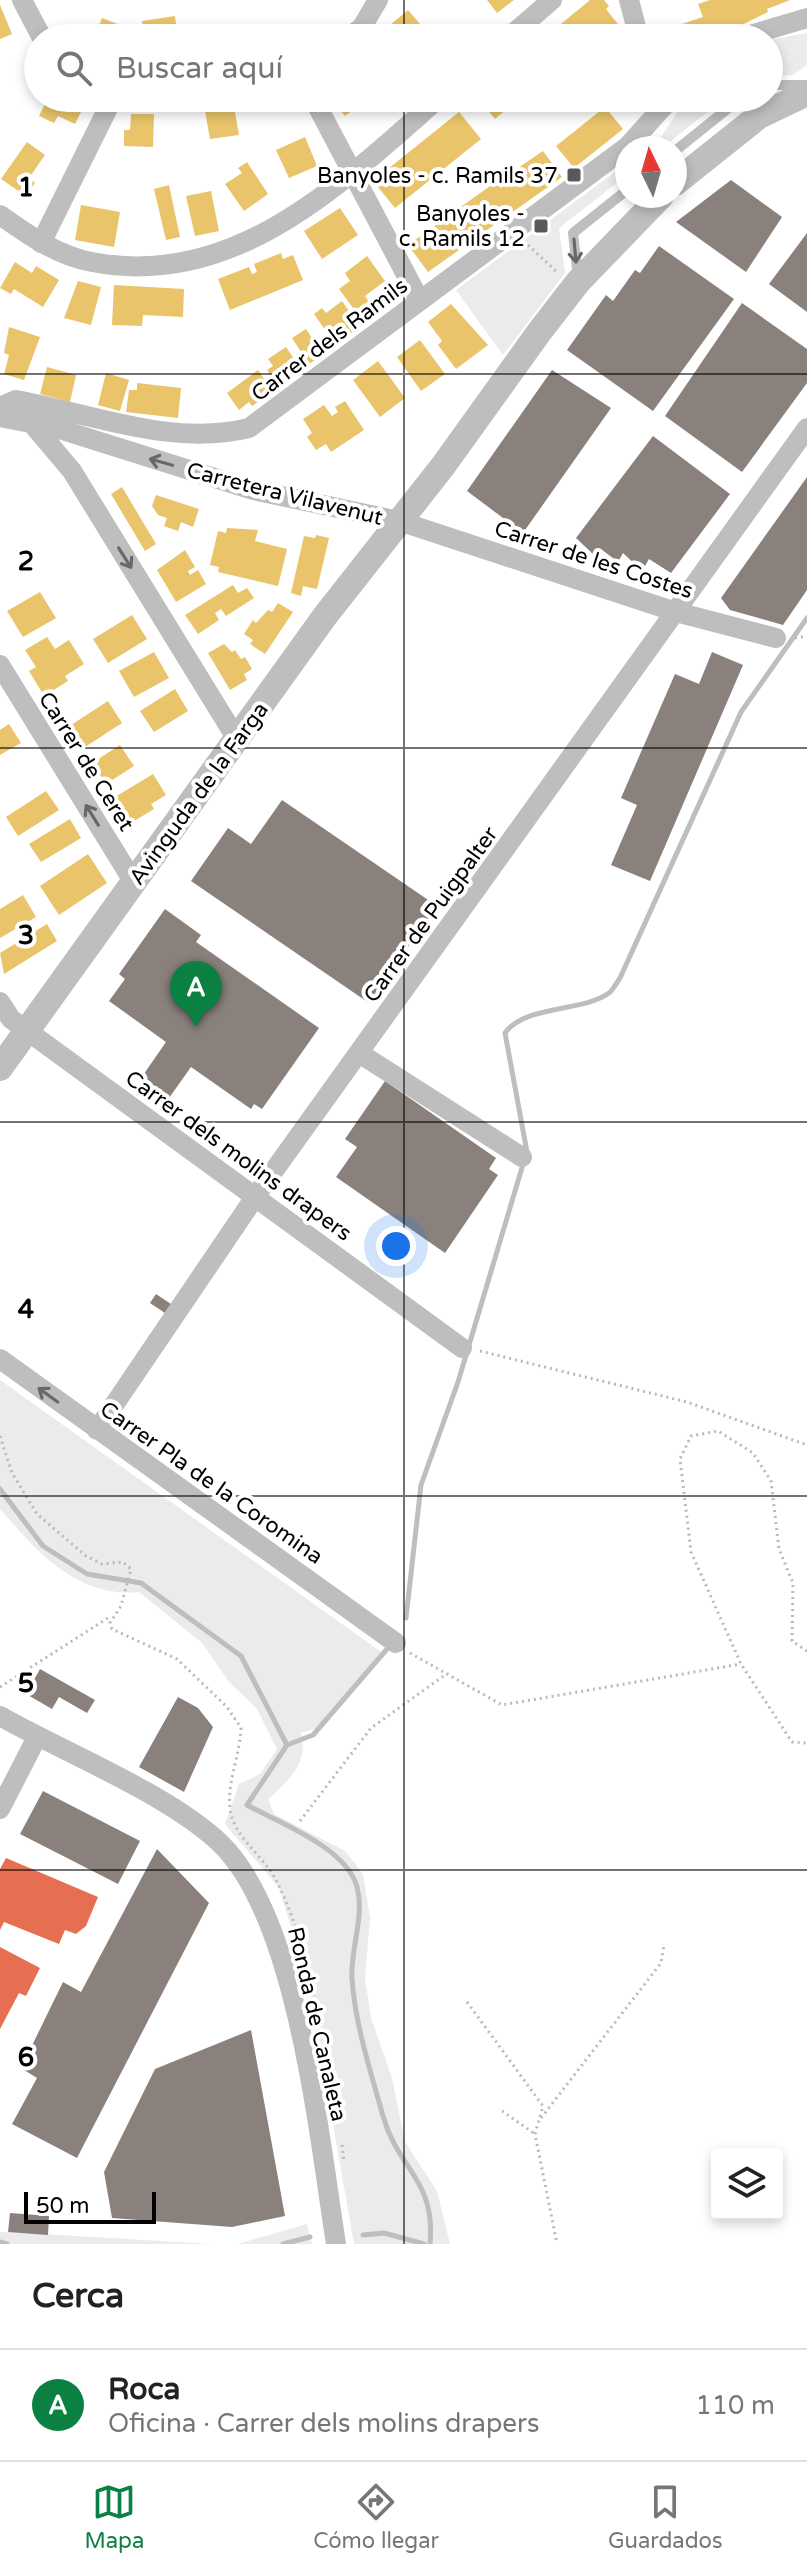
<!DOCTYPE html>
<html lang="es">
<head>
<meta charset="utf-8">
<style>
	body { margin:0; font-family:"Varela Round",sans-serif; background:#f2f2f2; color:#222 }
	.controls { position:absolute; right:24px; bottom:24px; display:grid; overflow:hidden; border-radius:8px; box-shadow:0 4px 12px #0003 }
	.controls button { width:72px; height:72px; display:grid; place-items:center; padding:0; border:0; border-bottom:2px solid #e0e0e0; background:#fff; color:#222; font:40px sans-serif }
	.compass { position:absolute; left:615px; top:136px; width:72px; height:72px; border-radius:50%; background:#fff; box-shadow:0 4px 12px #0003; rotate:355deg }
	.scale { position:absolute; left:24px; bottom:20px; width:132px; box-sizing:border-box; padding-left:8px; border:4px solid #000; border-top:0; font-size:22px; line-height:28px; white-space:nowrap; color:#000; -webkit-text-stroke:6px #fff; paint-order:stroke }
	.you { position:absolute; left:396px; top:1246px; width:28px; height:28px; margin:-20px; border:6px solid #fff; border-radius:50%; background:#1a73e8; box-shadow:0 0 0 12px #1a73e833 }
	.badge { display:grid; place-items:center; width:52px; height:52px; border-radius:50%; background:#0b8043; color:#fff; font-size:26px; font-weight:700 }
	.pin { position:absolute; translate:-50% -66px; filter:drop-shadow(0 2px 4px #0008) }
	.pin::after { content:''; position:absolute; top:42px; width:28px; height:24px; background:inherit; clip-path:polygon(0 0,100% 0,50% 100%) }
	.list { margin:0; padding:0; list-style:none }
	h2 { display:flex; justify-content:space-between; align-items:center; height:104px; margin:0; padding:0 32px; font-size:34px }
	h2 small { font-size:26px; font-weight:400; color:#767676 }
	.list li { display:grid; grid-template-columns:52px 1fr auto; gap:24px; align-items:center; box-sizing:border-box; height:112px; padding:0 32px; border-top:2px solid #e0e0e0 }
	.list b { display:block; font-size:30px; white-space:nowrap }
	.list p { margin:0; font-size:26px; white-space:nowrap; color:#767676 }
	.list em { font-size:26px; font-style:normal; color:#767676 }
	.icon { flex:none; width:44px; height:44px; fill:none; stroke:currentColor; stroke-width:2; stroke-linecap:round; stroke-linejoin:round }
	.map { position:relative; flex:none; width:807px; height:2244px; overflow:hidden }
	.search { position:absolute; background:#fff; box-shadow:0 4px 12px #0003; left:24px; right:24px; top:24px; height:88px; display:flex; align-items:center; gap:20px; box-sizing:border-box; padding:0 28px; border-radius:44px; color:#767676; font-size:30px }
	.sheet { height:216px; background:#fff }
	nav { display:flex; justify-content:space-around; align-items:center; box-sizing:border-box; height:112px; border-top:2px solid #e0e0e0; background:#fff; font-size:22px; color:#767676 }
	nav a { display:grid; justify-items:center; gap:4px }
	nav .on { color:#0b8043 }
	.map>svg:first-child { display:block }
	.green { fill:#ebebeb }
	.homes { fill:#e9c46a }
	.shops { fill:#e76f51 }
	.industry { fill:#8a817c }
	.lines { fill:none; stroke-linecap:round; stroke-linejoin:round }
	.stream { stroke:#bebebe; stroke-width:5 }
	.path { stroke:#b9b9b9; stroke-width:3; stroke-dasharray:2 4; stroke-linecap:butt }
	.service { stroke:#bebebe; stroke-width:10 }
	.minor { stroke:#bebebe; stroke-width:20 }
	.tertiary { stroke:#bebebe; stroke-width:26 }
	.oneway { stroke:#686868 }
	.grid { fill:none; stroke:#000; stroke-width:2; stroke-opacity:0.55 }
	.poi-dot { fill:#595959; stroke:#fff; stroke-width:3 }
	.labels { text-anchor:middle; stroke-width:8; stroke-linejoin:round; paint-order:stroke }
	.poi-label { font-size:22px; fill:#000; stroke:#fff; text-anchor:end }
	.street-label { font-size:22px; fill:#000; stroke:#fff }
	.grid-label { font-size:26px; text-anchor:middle; font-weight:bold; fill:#000; stroke:#fff; stroke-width:8; stroke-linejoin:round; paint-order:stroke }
</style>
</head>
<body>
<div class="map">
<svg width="807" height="2244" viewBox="0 0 807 2244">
	<rect width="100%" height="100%" fill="#fff"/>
	<path class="green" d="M 807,33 L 807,65 L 793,75 L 769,76 L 769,40 Z
		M 687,98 L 725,98 L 662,148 L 638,148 L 651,138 L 661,137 Z
		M 627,163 L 627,175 L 559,228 L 565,273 L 503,355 L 456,290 Z
		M 0,1380 L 384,1654 L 316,1728 L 301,1733 C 309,1763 288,1781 268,1799 L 274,1814 L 345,1851 L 363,1874 L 370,1918 L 365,1978 L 371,2018 L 392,2078 L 405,2142 L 437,2191 L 450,2244 L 354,2244 L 308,1981 L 279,1888 L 225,1824 L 239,1784 L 260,1774 L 277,1749 L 257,1709 L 229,1682 L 202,1643 L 139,1592 C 77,1598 37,1552 0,1509 Z
		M 307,2224 L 312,2244 L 238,2244 Z
		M 0,2232 L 9,2232 L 210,2244 L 0,2244 Z"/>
	<path class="homes" d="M 487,0 L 514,0 L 497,13 Z
		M 590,0 L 604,0 L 609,6 L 606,9 L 618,24 L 601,38 L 544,38 Z
		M 710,0 L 790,0 L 767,9 L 768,12 L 715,38 L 663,38 L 676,33 L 673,27 L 703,17 L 698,4 Z
		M 0,5 L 12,34 L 0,39 Z
		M 408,10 L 427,32 L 420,38 L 400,38 L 390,25 Z
		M 175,16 L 178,38 L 144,38 L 142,21 Z
		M 102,18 L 128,28 L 124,38 L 83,38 L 87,27 L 97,31 Z
		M 48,98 L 73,98 L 85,104 L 75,124 L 58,116 L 54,123 L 39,116 Z
		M 330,98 L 368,98 L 345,116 Z
		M 478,98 L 520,98 L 495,119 Z
		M 233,100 L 239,135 L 210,139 L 204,105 Z
		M 605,107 L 623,129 L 574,168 L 556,146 Z
		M 459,112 L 481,139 L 395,208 L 373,181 Z
		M 131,114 L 154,114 L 153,147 L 124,146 L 124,130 L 130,130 Z
		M 305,137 L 317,166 L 289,178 L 276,150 Z
		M 27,142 L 45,155 L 29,178 L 35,183 L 26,196 L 1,179 Z
		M 543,151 L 562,177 L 428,272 L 408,245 L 497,181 L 501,188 L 522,173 L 518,168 Z
		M 247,162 L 268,194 L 244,211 L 225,184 L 242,173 L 238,168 Z
		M 169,185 L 180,237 L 166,240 L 154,189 Z
		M 211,191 L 219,231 L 195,236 L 186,196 Z
		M 81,205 L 120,212 L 114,247 L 75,240 Z
		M 340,208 L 358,235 L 322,259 L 304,231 Z
		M 281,253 L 283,259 L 293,255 L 303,280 L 230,310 L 218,279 L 249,267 L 252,274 L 257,272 L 254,264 Z
		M 367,256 L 385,281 L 365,296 L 377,313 L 364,323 L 339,289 L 350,281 L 345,273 Z
		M 15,262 L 32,273 L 36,266 L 59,280 L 43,307 L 14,289 L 11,294 L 0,288 Z
		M 78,281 L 101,287 L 91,325 L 64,318 Z
		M 114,285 L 184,289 L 183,317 L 143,315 L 142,326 L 112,325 Z
		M 342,301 L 360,327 L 335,344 L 314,314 L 322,308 L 326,313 Z
		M 451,304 L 488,345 L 456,369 L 438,345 L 442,341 L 428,322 Z
		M 9,327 L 40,337 L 24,380 L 4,374 L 9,355 L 4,353 Z
		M 306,329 L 323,355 L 309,364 L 292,338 Z
		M 420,340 L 445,374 L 421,391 L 397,357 Z
		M 286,347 L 301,369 L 278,385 L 267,370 L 273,366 L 268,359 Z
		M 378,361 L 405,398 L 380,417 L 353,380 Z
		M 47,367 L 76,375 L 70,402 L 40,394 Z
		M 258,370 L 273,392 L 252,406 L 249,402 L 239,410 L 227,393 Z
		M 106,373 L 129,380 L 120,411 L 98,405 Z
		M 137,383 L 181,388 L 178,418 L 126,412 L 129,390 L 137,390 Z
		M 345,401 L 364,430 L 331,452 L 326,444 L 316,450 L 307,437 L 312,433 L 303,419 L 324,405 L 332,416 L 338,412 L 335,407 Z
		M 122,487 L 156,544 L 145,551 L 111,494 Z
		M 156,495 L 199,509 L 193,527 L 181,522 L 178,531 L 164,526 L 167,518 L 158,515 L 152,506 Z
		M 227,528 L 258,530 L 255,541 L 287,549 L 278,586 L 218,572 L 219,567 L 210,565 L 218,531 L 226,533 Z
		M 316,535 L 329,538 L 317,589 L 303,586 L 301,596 L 291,593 L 304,536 L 315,538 Z
		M 185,550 L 195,567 L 188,571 L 190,575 L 198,570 L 206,584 L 176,602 L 157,570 Z
		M 233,585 L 238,593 L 247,588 L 254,598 L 226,616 L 221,609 L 215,613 L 219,620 L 198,634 L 185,615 Z
		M 40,592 L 56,618 L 23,637 L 7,611 Z
		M 278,603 L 293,612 L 265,654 L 250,644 L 253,640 L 244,634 L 253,620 L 256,623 L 268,610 L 272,612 Z
		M 132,615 L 147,639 L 108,663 L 93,639 Z
		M 47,637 L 55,649 L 69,640 L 84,664 L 65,676 L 68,681 L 44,696 L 29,671 L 36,667 L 25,650 Z
		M 224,644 L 232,652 L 235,650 L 241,659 L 245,657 L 252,669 L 244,674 L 247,680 L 230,690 L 208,653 Z
		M 154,652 L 169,678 L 134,697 L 119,671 Z
		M 175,689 L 188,711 L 154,732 L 140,711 Z
		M 108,701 L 122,723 L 82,749 L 68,727 Z
		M 9,724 L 21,743 L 0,755 L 0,730 Z
		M 120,745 L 134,766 L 106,784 L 92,763 Z
		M 153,774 L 166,795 L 151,804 L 154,809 L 126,826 L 110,800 Z
		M 46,791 L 59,810 L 18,836 L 6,817 Z
		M 70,819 L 81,838 L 41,862 L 29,844 Z
		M 88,854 L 107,883 L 59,915 L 40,886 Z
		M 23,895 L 36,917 L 0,938 L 0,909 Z
		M 47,924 L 57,941 L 4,974 L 0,953 Z"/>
	<path class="shops" d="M 6,1858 L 98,1897 L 86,1926 L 76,1934 L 65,1930 L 59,1944 L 4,1922 L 0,1930 L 0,1869 Z
		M 0,1947 L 40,1968 L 26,1996 L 19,1993 L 0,2029 Z"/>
	<path class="industry" d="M 731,180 L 782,217 L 746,272 L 676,222 Z
		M 807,233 L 807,312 L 769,284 Z
		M 659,246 L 734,299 L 653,411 L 567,350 L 606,295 L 613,301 L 635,270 L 640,273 Z
		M 742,303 L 807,349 L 807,383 L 742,472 L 665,416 Z
		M 552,370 L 611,408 L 523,533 L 467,491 Z
		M 653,436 L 730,494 L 671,573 L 649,559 L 642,571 L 623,553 L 618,562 L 601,549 L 595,556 L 576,538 Z
		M 807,477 L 807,590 L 783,625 L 730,610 L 721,598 Z
		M 712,652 L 743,665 L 650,881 L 611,865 L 637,805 L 621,798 L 675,674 L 699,684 Z
		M 282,800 L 437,906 L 369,1003 L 191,881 L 228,828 L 251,844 Z
		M 165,909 L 201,935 L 196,942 L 319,1028 L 262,1109 L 254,1104 L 251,1109 L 191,1067 L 169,1098 L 141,1078 L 166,1042 L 109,1001 L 125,979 L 119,974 Z
		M 385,1081 L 496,1158 L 489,1169 L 498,1175 L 445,1253 L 336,1177 L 357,1147 L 345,1139 Z
		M 156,1294 L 171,1304 L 165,1313 L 150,1303 Z
		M 40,1669 L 95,1700 L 87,1713 L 59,1697 L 52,1709 L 26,1694 Z
		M 178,1697 L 198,1708 L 213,1727 L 184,1792 L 139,1767 Z
		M 43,1791 L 140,1841 L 118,1884 L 20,1834 Z
		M 157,1849 L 209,1903 L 77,2158 L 12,2124 L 37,2078 L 21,2068 L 63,1982 L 81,1992 Z
		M 251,2030 L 285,2216 L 232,2227 L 112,2218 L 104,2172 L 155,2069 Z
		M 10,2213 L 49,2216 L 48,2235 L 8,2232 Z"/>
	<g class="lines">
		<path class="stream" d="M 527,1152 L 505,1033 C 525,1005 583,1012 609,993 C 613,990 617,982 620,978 L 741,712 L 807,618
			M 0,1489 L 43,1546 L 87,1574 L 141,1583 L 241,1656 L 287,1745 L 247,1805 C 280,1823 347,1848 357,1887 C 365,1917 350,1949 352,1979 C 355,2024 371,2073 383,2116 C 398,2170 436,2179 430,2244
			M 406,1618 L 421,1485 L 458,1382 L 524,1161
			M 287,1745 L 313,1735 L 387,1649
			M 363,2235 L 384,2233 L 424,2244
			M 0,2242 L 7,2244
			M 283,2244 L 310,2237"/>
		<path class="path" d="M 528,245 L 558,273
			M 795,638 L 807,636
			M 480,1351 L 687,1402 L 807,1445
			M 0,1436 L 12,1473 L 37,1514 L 86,1556 L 102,1564 L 123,1562 L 131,1569 L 121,1606 L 110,1623 L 112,1629 L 177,1659 L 227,1707 L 241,1728 C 240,1755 227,1782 230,1808 C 233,1837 263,1855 276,1880 C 298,1923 308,1970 318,2016
			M 807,1651 L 792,1641 L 793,1583 L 779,1549 L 771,1481 L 753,1453 L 718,1431 L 691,1436 L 680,1459 L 691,1552 L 741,1664 L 792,1742 L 807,1743
			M 410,1653 L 502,1705 L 741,1664
			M 0,1687 L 111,1616
			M 300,1821 L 371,1728 L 445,1675
			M 467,2002 L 543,2106 L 535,2134 L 557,2244
			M 502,2111 L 535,2134
			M 541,2118 L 661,1963 L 664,1945
			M 342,2145 L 344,2161"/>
		<path class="service" d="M 769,85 L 805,85
			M 675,151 L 741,98
			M 578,278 L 573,233 L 627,190"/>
		<path class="minor" d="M 22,0 L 42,38
			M 629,0 L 639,38
			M 348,38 L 362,27 L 378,0
			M 508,38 L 552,0
			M 740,38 L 807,18
			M 313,98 L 420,301
			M 0,215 C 28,235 58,256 92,262 C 234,290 342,183 439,98
			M 41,243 L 113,98
			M 0,407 L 16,400 C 93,414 172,447 249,428 L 628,146 L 671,98
			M 0,417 L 56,428 L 253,490 L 399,521 L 676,612 L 776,638
			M 34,426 L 72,471 L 238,741
			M 0,665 L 133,881
			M 0,1002 L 11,1019 L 462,1348
			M 359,1053 L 522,1157
			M 0,1359 L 396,1643
			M 97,1430 L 255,1197 L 807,428
			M 0,1716 C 65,1753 169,1794 221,1844 C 298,1920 319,2137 336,2244
			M 0,1809 L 37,1737"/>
		<path class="tertiary" d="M 675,183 L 759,116 L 807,93
			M 0,1068 L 325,616 L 443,466 L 540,331 L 578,282 L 661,196"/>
	</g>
	<defs><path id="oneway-shaft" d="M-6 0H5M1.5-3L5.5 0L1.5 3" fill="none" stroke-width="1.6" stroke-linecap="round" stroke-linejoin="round" transform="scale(2)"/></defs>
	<g class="oneway">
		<use href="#oneway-shaft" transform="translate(575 251) rotate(85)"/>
		<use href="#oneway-shaft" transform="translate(161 462) rotate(-164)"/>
		<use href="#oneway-shaft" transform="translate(125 558) rotate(58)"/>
		<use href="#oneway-shaft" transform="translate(92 815) rotate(-122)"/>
		<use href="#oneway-shaft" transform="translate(48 1395) rotate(-144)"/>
	</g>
	<path class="grid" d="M 404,0 L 404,38M 404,98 L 404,2244M 0,374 L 807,374M 0,748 L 807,748M 0,1122 L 807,1122M 0,1496 L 807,1496M 0,1870 L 807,1870"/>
	<g class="poi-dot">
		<rect x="566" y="167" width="16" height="16" rx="4"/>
		<rect x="533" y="218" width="16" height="16" rx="4"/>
	</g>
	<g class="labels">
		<g class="poi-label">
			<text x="558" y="183">Banyoles - c. Ramils 37</text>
			<text x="525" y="221">Banyoles -<tspan x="525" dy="25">c. Ramils 12</tspan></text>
		</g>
		<g class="street-label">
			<text transform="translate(329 339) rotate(-37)" y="8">Carrer dels Ramils</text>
			<text transform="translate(285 493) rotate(14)" y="8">Carretera Vilavenut</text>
			<text transform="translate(594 559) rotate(18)" y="8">Carrer de les Costes</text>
			<text transform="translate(87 761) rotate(58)" y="8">Carrer de Ceret</text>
			<text transform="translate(198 793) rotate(-54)" y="8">Avinguda de la Farga</text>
			<text transform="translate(430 914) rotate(-54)" y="8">Carrer de Puigpalter</text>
			<text transform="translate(239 1155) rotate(36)" y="8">Carrer dels molins drapers</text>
			<text transform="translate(212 1482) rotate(35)" y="8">Carrer Pla de la Coromina</text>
			<text transform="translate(318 2024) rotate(77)" y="8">Ronda de Canaleta</text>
		</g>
	</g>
	<g class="grid-label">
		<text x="26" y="196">1</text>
		<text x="26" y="570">2</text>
		<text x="26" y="944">3</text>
		<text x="26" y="1318">4</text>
		<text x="26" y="1692">5</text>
		<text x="26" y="2066">6</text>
	</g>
</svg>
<div class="controls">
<button><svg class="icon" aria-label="layers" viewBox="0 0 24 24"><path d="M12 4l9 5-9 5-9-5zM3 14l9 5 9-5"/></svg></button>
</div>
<svg class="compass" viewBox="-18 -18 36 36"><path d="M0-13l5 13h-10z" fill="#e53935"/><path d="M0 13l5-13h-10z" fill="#767676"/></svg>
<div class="scale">50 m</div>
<div class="you"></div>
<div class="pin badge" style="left:196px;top:1027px">A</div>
<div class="search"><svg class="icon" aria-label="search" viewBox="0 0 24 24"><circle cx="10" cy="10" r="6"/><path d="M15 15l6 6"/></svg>Buscar aquí</div>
</div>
<section class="sheet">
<h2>Cerca<small></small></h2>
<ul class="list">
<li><span class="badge">A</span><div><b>Roca</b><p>Oficina · Carrer dels molins drapers</p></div><em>110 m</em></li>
</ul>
</section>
<nav>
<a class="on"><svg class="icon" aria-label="map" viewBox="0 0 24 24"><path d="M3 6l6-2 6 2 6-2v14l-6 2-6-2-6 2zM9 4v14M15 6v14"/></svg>Mapa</a>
<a><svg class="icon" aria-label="directions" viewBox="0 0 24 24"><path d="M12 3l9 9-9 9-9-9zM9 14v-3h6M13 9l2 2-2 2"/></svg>Cómo llegar</a>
<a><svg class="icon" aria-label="saved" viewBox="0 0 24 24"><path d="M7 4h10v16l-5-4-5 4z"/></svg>Guardados</a>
</nav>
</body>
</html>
